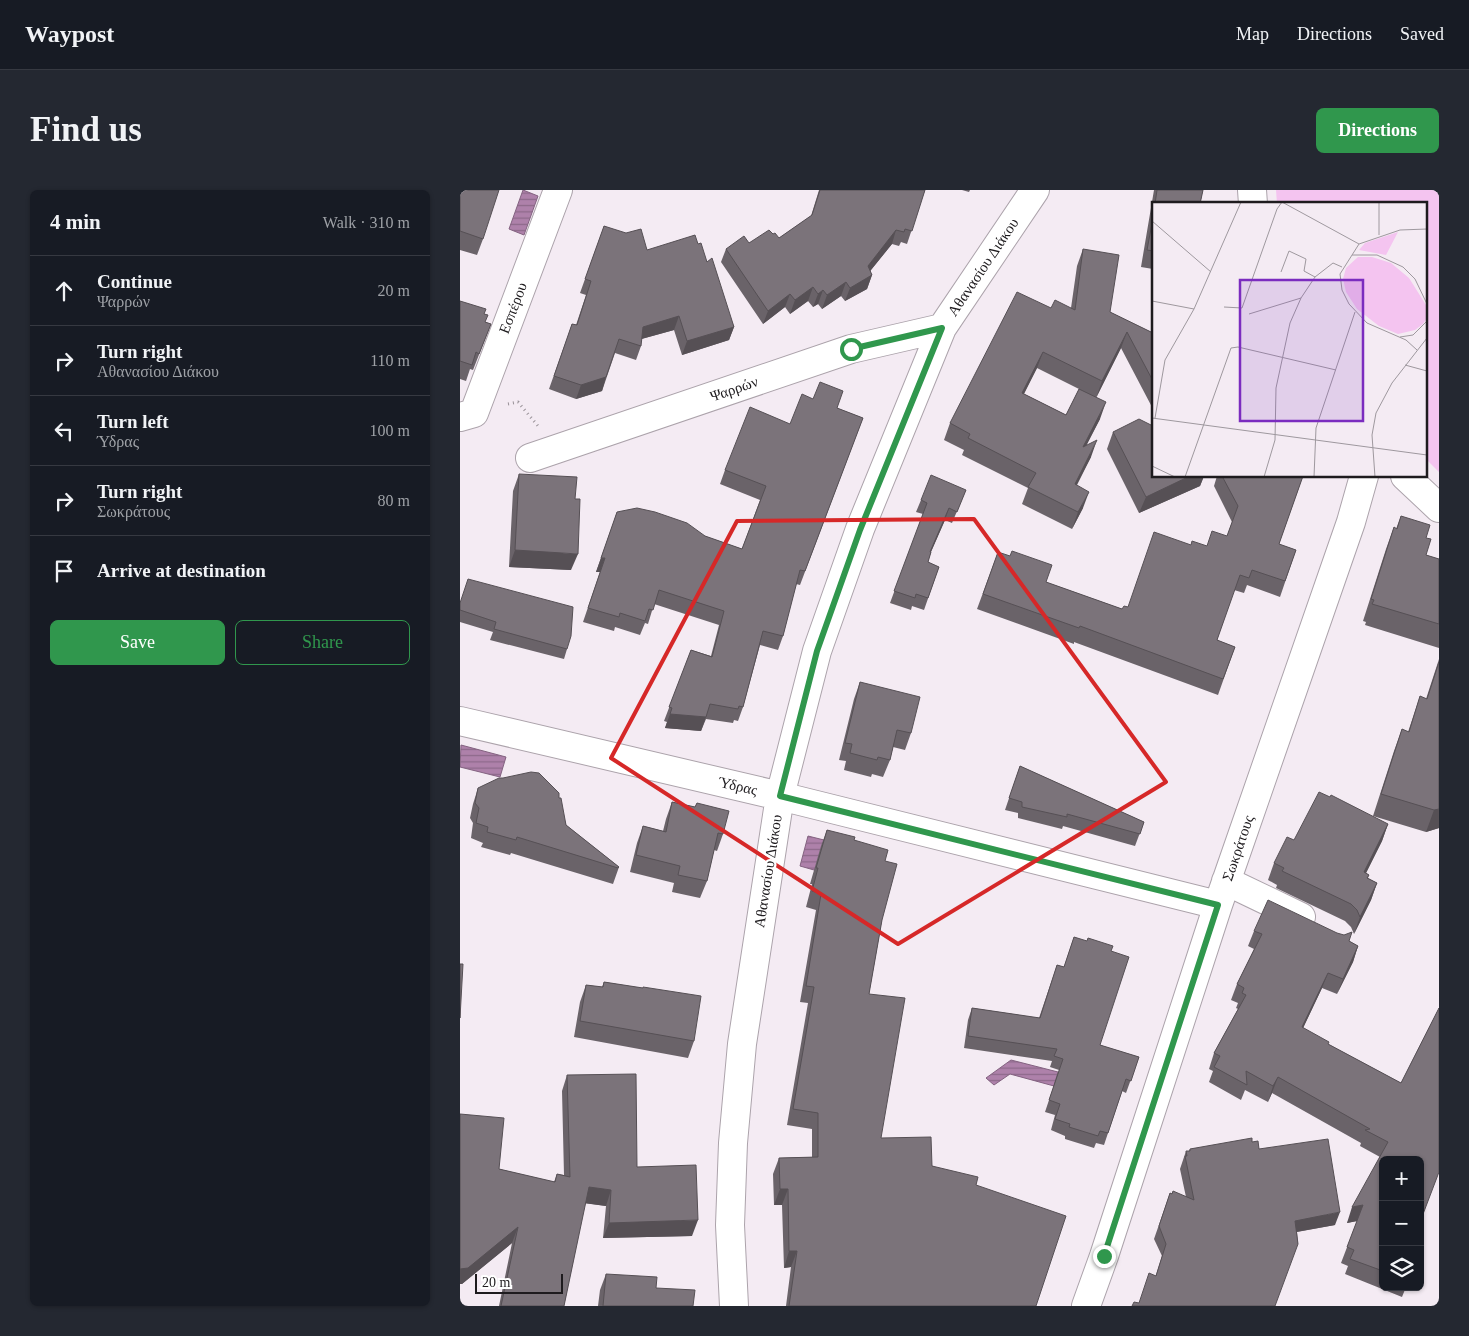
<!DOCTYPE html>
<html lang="en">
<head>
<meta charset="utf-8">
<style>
	body { margin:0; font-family:Georgia,serif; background:#242831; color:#f1f3f6 }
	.controls { position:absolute; right:15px; bottom:15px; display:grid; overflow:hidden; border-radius:8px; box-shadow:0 1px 4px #0004 }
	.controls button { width:45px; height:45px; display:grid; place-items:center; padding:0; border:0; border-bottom:1px solid #363941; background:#171b24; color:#f1f3f6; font:25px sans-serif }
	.scale { position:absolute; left:15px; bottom:12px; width:88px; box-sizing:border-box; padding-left:5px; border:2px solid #1e1b1e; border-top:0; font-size:14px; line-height:18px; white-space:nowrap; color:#1e1b1e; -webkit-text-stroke:4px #fff; paint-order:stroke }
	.stop { position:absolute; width:15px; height:15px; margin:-11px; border:4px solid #30974d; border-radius:50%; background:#fff }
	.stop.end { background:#30974d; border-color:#fff; box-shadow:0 1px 5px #0008 }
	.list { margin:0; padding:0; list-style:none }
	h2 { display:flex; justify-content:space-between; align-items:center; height:65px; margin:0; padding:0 20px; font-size:21px }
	h2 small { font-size:16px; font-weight:400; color:#9ea1a6 }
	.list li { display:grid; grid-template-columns:32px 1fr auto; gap:15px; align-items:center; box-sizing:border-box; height:70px; padding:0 20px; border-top:1px solid #363941 }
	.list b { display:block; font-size:19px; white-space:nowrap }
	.list p { margin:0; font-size:16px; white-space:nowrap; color:#9ea1a6 }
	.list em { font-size:16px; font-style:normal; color:#9ea1a6 }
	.actions { display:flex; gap:10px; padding:15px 20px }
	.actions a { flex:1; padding:11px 0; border:1px solid #30974d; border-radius:8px; text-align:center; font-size:18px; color:#30974d }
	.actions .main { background:#30974d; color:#fff }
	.icon { flex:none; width:28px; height:28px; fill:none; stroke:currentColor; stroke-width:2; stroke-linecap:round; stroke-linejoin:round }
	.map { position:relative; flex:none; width:979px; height:1116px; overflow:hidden; border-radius:8px }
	header { display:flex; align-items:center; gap:30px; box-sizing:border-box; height:70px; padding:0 25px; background:#171b24; border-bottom:1px solid #363941 }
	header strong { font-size:24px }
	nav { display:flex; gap:28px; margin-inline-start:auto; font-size:18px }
	.intro { display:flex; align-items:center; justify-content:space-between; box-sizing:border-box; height:120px; padding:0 30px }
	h1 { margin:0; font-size:35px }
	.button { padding:12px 22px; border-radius:8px; background:#30974d; color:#fff; font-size:18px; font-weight:700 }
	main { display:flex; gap:30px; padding:0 30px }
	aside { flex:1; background:#171b24; border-radius:8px; box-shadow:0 1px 4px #0004 }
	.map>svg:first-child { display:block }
	.park { fill:#f4c4f0 }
	.water { fill:url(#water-rules); stroke:#836280 }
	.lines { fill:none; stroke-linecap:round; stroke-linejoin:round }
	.minor-casing { stroke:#aca3ab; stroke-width:30 }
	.path { stroke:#999298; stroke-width:3; stroke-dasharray:1 4; stroke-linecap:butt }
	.minor { stroke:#fff; stroke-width:28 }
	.wall { fill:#6a6369; fill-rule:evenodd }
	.shaded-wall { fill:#565055 }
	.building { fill:#7b737a; stroke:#565055 }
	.route { stroke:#30974d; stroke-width:6 }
	.marked { fill:none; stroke:#d62828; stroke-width:4; stroke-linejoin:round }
	.labels { text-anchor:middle; stroke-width:4.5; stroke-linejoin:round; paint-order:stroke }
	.street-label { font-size:15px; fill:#1e1b1e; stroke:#fff }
	.inset-road { fill:none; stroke:#9e989e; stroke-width:1 }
	.view { fill:#7b2cbf; fill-opacity:0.15; stroke:#7b2cbf; stroke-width:2.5 }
	.inset-edge { fill:none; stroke:#1e1b1e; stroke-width:2.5 }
</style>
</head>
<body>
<header>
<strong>Waypost</strong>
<nav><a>Map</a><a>Directions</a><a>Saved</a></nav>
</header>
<div class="intro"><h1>Find us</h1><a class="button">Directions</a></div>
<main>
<aside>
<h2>4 min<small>Walk · 310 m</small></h2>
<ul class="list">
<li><svg class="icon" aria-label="ahead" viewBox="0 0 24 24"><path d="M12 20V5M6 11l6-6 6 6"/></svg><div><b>Continue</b><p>Ψαρρών</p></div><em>20 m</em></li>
<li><svg class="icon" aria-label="right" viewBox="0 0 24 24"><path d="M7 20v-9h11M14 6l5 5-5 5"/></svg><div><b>Turn right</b><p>Αθανασίου Διάκου</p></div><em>110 m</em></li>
<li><svg class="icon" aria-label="left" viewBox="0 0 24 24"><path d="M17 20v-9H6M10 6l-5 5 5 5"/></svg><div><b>Turn left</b><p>Ύδρας</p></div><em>100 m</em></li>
<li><svg class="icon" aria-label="right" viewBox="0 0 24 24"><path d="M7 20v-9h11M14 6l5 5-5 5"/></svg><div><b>Turn right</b><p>Σωκράτους</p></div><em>80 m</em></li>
<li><svg class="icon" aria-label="arrive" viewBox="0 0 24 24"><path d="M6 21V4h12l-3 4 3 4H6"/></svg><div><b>Arrive at destination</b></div></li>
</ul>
<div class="actions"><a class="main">Save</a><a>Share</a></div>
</aside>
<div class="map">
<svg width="979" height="1116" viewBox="0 0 979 1116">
	<defs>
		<pattern id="water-rules" width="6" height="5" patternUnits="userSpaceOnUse" patternTransform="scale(1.25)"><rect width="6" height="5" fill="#ae81aa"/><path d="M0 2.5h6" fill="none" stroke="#8d698a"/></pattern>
	</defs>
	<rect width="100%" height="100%" fill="#f4ebf3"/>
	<path class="park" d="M 816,0 L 979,0 L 979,282 L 965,268 L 965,14 L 817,14 Z"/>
	<path class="water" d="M 63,0 L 78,6 L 64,45 L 49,39 Z
		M 1,555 L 46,567 L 40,587 L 0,577 Z
		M 348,646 L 388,656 L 354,680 L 340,676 Z
		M 551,870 L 598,882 L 594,896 L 550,884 L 534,895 L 526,888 Z"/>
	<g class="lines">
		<defs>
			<path id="minor" d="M 792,0 L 793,14
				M 0,227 L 14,223 L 98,0
				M 70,268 L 391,159 L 482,138
				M 945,286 L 979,318
				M 0,531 L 320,606 L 758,715
				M 766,691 L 841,727
				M 274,1116 L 270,1035 L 273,953 L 282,854 L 320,606 L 357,461 L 400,339 L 482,138 L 575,0
				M 626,1116 L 644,1066 L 758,715 L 891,332 L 904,286"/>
		</defs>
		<use href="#minor" class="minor-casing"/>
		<path class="path" d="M 48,214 L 58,212 L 78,236"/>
		<use href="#minor" class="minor"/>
	</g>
	<path class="wall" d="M 0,0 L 23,49 L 17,65 L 0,60 Z
		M 359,0 L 465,0 L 447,54 L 441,52 L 439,56 L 432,54 L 410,81 L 412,85 L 407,99 L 385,111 L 381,106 L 362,119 L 358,114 L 353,117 L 348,111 L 330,124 L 325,117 L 303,134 L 261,72 L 266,59 L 289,53 L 313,44 L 319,48 L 351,26 Z
		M 502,0 L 510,0 L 509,2 Z
		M 694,0 L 743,0 L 740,14 L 693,14 L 693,79 L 681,77 Z
		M 144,36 L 187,60 L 238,54 L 247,72 L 274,137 L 269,150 L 222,165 L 214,140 L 181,149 L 181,156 L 176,170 L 155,163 L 142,201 L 116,209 L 89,199 L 112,134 L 116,135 L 126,105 L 120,103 Z
		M 623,59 L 650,122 L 691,142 L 693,141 L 693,219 L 661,158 L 636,208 L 640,229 L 626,255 L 631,267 L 616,295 L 623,318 L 612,339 L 562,314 L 568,298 L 502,265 L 504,260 L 484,250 L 490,233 L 591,118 L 611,118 L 617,76 ZM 577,178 L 619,199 L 606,225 L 564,204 Z
		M 0,111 L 24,124 L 25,132 L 31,134 L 13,180 L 10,179 L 6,191 L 0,189 Z
		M 377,218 L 403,228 L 340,395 L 336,394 L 323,446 L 318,460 L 300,455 L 283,517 L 278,531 L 274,530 L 273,533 L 246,529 L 241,541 L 205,538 L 207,532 L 204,531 L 231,460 L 251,466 L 259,435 L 194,414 L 188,434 L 185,433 L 180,445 L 155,437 L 154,441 L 123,432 L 140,382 L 136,382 L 157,322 L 245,346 L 282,359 L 300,310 L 260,294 L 265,280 L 330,234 Z
		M 653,242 L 693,286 L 744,286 L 740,296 L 679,323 L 647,259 Z
		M 59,284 L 111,380 L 49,377 L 53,301 Z
		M 757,286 L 843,286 L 819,354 L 836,360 L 820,407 L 787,395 L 784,403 L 774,400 L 757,450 L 775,457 L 758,505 L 614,452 L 614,454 L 517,419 L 538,362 L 586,392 L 662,419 L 668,417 L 730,355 L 747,356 L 767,346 L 772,332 L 754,296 Z
		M 506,300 L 492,333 L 485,330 L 471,362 L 468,372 L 479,377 L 464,420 L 452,416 L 451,420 L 430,413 L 463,324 L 456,322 L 461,310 Z
		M 941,326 L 966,348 L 966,365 L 979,369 L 979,458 L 905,435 L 906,432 L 903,431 L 926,359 L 934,337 L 936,339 Z
		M 0,412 L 107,459 L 104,469 L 30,450 L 33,442 L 0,432 Z
		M 979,469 L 979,638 L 966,642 L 913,626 L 934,561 L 942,539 L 948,542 L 960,506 L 966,509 Z
		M 400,492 L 451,543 L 445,560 L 433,557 L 430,570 L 423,587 L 412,584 L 411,587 L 384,580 L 386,571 L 379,570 L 394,509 Z
		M 560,576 L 684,632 L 675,656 L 603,636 L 602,639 L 558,628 L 558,623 L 545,620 Z
		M 18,598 L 99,608 L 106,635 L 159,677 L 153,694 L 51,663 L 50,665 L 21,657 L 23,653 L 11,648 L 13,633 L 10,628 L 13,614 Z
		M 212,612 L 235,617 L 237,613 L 263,644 L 257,661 L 254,660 L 247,691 L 240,708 L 212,702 L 214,693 L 170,682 L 177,653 L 183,636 L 203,641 L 206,629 Z
		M 928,634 L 922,651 L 906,683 L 909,685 L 908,688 L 917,693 L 911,710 L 894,744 L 891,737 L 885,731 L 816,698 L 817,695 L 808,690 L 814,673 L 834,650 Z
		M 367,640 L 394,650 L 425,671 L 422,730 L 409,804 L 421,948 L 472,976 L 516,995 L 576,1116 L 326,1116 L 331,1077 L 324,1078 L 322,1015 L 314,1015 L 313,984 L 319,968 L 352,967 L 352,939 L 327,935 L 348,813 L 340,812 L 356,720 L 346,717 L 352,694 L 350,694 L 361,656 Z
		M 794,741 L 889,751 L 898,756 L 893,772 L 877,804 L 862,798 L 843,838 L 868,854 L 941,893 L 979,818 L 923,970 L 923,1097 L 946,1097 L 942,1107 L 885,1084 L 888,1076 L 881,1073 L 897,1031 L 887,1033 L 920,967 L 900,956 L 901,953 L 812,903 L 808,912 L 785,900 L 781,910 L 749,892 L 753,881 L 749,879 L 754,863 L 778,819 L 776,818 L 778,813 L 771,810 L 777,794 L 794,759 L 788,756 Z
		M 614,747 L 651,761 L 640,855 L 679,867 L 666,903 L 662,901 L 644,955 L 636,953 L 634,958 L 605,949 L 605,946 L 591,940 L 595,925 L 585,922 L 599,880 L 590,877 L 592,871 L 504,858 L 508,830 L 512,818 L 579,828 L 597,775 L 604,777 Z
		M 144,792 L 182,798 L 234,851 L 228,868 L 114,847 L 120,812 L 126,795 L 142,797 Z
		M 107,885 L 177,977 L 232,1046 L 143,1048 L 146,1016 L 125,1013 L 104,1116 L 39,1116 L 52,1053 L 2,1094 L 0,1094 L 0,924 L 39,979 L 94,992 L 97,984 L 104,985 L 102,901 Z
		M 792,952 L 875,1035 L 837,1042 L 838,1054 L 679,1113 L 696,1085 L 702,1066 L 694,1049 L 710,1003 L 726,1007 L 720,979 L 726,961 L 729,961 L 730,959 Z
		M 146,1084 L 196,1098 L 233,1116 L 138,1116 L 140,1100 Z"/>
	<path class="shaded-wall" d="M 436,40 L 432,54 L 403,90 L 408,76 Z
		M 412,85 L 407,99 L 385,111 L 390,98 Z
		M 386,92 L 381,106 L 362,119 L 367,105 Z
		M 353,97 L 348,111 L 330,124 L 335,110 Z
		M 363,100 L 358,114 L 353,117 L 358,104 Z
		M 330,104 L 325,117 L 303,134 L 308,121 Z
		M 219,126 L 214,140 L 178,150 L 183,137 Z
		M 274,137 L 269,150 L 222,165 L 227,151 Z
		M 667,142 L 661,158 L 636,208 L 642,191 Z
		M 583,162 L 577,178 L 556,219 L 562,203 Z
		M 146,187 L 142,201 L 116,209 L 121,195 Z
		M 646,212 L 640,229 L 617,274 L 623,257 Z
		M 637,250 L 631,267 L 609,311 L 615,294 Z
		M 730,286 L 744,286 L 740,296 L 679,323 L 686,307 Z
		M 629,302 L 623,318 L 612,339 L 618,322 Z
		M 489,318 L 485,330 L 466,373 L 470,362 Z
		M 55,360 L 118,364 L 111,380 L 49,377 Z
		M 141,368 L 145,368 L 140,382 L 136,382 Z
		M 210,524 L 246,527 L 241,541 L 205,538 Z
		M 979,619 L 979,638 L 966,642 L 974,620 Z
		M 928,634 L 922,651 L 898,699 L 904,682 Z
		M 917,693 L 911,710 L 894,744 L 900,727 Z
		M 898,756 L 893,772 L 877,804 L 883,789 Z
		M 868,783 L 862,798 L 836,853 L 842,837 Z
		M 818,887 L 812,903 L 808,912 L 813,896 Z
		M 129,997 L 151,1000 L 146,1016 L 123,1013 Z
		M 320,999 L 328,999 L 322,1015 L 314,1015 Z
		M 903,1015 L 897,1031 L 887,1033 L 892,1017 Z
		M 880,1022 L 875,1035 L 830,1043 L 835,1031 Z
		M 238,1030 L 232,1046 L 143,1048 L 149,1033 Z
		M 58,1037 L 52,1053 L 2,1094 L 0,1094 L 0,1079 Z
		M 329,1061 L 337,1061 L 331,1077 L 324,1078 Z"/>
	<path class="building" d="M 0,0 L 39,0 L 23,49 L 0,41 Z
		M 360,0 L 465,0 L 452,41 L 445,39 L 444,42 L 436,40 L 408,76 L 412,85 L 390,98 L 386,92 L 367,105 L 363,100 L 358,104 L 353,97 L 335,110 L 330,104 L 308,121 L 266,59 L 284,46 L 289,53 L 309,40 L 313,44 L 315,43 L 319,48 L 352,25 Z
		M 697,0 L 743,0 L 740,14 L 695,14 Z
		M 693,28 L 693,61 L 687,60 Z
		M 144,36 L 166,43 L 181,39 L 187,60 L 235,45 L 238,54 L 241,53 L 247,72 L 252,68 L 274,137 L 227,151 L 219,126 L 183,137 L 181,156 L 159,149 L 146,187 L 121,195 L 94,186 L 112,134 L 117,135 L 131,91 L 125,89 Z
		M 623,59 L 659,65 L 650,122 L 691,142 L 693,141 L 693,191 L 667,142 L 642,191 L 583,162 L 562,203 L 606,225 L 619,199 L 646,212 L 623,257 L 637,250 L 615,294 L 629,302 L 618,322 L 568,297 L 576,283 L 508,248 L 510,244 L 490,233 L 557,102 L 591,118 L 595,110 L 615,120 Z
		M 0,111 L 26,119 L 24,124 L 28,125 L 25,132 L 31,134 L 19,164 L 16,162 L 12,175 L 0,171 Z
		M 360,192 L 383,201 L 377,218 L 403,228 L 345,381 L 340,380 L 323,446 L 303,441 L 283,517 L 279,516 L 278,519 L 250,514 L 246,527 L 210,524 L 212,518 L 209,517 L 231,460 L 252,467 L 264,421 L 199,400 L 193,420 L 189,419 L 185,431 L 160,423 L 159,427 L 128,418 L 145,368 L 141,368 L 157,322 L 177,318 L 195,322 L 227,333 L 245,346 L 282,359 L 306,296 L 265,280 L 290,217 L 330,234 L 342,204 L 353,209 Z
		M 679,229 L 693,236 L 693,286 L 730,286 L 686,307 L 653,242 Z
		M 59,284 L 117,287 L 115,309 L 120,309 L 118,364 L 55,360 Z
		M 471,285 L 506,300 L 497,322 L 489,318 L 470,362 L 471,362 L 468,372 L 479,377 L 468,408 L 456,404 L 455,408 L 434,401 L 467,313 L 461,310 Z
		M 762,286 L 843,286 L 819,354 L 836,360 L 825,391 L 792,380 L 789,388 L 780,385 L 757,450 L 775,457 L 763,489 L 620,436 L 619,438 L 523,404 L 538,362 L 550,366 L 552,361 L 592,375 L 586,392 L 662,419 L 664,416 L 668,417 L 694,342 L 731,355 L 732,351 L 747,356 L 752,341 L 767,346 L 778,316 Z
		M 941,326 L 970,335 L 966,348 L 971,349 L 966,365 L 979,369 L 979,434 L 912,414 L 914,410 L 911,409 L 934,337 L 937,339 Z
		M 8,389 L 113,417 L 111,446 L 107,459 L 34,439 L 36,432 L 0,420 L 0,413 Z
		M 979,472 L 979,619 L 974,620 L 921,604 L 942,539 L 949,542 L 960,506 L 967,509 Z
		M 400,492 L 460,507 L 451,543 L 437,540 L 430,570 L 418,567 L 417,570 L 390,563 L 392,554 L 385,553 Z
		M 560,576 L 684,632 L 680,644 L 607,624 L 607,627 L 562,617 L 562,612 L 549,608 Z
		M 71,582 L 79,583 L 99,603 L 99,608 L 101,608 L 106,635 L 159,677 L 158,678 L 57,647 L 56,650 L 27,642 L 28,637 L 16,633 L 19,618 L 15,613 L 18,598 L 39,588 L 43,588 Z
		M 859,602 L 870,607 L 871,605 L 928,634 L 904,682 L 909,685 L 907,688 L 917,693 L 900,727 L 897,720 L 891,714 L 822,681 L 824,678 L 814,673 L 827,647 L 834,650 Z
		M 212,612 L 235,617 L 237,613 L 269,621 L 263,644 L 258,643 L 247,691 L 218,685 L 220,676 L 176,665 L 183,636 L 206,642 Z
		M 367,640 L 395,647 L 394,650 L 428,660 L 425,671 L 437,674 L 422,730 L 409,804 L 445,808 L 421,948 L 471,947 L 472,976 L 518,987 L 516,995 L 606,1026 L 576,1116 L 329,1116 L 337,1061 L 329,1061 L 328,999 L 320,999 L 319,968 L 358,967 L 358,923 L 333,919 L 354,797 L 346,796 L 361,704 L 352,701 L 358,678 L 356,678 Z
		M 808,710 L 877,743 L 884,745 L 892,742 L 889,751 L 898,756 L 883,789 L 868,783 L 842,837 L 869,852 L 868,854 L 941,893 L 979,818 L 979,982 L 960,1032 L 960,970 L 923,970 L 923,1081 L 890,1069 L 894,1060 L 887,1057 L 903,1015 L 892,1017 L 928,952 L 905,940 L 910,939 L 818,887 L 813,896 L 786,881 L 787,895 L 754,877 L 760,866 L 754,863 L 786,805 L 782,803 L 784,798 L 777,794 L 802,744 L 794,741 Z
		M 614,747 L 627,751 L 628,748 L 653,756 L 651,761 L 669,767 L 640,855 L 679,867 L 671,891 L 666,889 L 648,943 L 640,941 L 638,946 L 609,937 L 610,934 L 595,929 L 600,914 L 589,910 L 603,869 L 594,866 L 597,859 L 508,846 L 512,818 L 580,828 L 597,775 L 604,777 Z
		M 0,774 L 3,774 L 0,828 Z
		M 144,792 L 183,798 L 183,797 L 241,806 L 234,851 L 120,831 L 126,795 L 143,797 Z
		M 176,884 L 177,977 L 236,975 L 238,1030 L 149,1033 L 151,1000 L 129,997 L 104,1116 L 41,1116 L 58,1037 L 8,1078 L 0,1079 L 0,924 L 44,928 L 39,979 L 95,992 L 97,984 L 110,987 L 107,885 Z
		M 792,948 L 792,952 L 798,951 L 799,959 L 868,949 L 880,1022 L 835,1031 L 838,1054 L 815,1116 L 672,1116 L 674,1112 L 679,1113 L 689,1083 L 696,1086 L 706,1054 L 699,1036 L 710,1003 L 712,1004 L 713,1001 L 734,1010 L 725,966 L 727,966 L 726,961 L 730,961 L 730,959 Z
		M 960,1052 L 963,1053 L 960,1060 Z
		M 146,1084 L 197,1087 L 196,1098 L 235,1100 L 233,1116 L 143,1116 Z"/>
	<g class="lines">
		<path class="route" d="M 391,159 L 482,138 L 400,340 L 357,461 L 320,606 L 758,715 L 644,1066"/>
	</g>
	<path class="marked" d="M 514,329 L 706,592 L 438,754 L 151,568 L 277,331 Z"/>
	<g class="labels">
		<g class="street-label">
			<text transform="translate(523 77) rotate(-56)" y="5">Αθανασίου Διάκου</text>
			<text transform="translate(53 118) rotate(-69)" y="5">Εσπέρου</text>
			<text transform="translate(274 199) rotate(-19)" y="5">Ψαρρών</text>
			<text transform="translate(278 596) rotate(13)" y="5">Ύδρας</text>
			<text transform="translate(778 658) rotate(-71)" y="5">Σωκράτους</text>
			<text transform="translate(308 681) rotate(-81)" y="5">Αθανασίου Διάκου</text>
		</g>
	</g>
	<g transform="translate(692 12)">
		<rect width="275" height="275" fill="#f4ebf3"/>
		<path d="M 246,30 L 234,53 L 207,48 L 213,41 ZM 206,55 L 220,55 L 239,61 L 257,76 L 274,103 L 275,116 L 271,122 L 263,128 L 246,132 L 227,124 L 205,107 L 194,90 L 191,77 L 194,66 Z" fill="#f4c4f0"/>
		<path class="inset-road" d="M 130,0 L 207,42M 0,19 L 59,70M 227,33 L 227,0M 207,42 L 188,72 L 190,88 L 197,102 L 215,121 L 254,138 L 265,148M 207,42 L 248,28 L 275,27M 200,53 L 225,53 L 251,65 L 263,77 L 275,102M 129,70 L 137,49 L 154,57 L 152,69 L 163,75M 0,99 L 42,107M 72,105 L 90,106 L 125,7 L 130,0M 97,112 L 149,96M 248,135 L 261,133 L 275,119M 253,163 L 275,169M 0,216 L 275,253M 3,216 L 13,158 L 42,107 L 89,0M 0,264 L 23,275M 33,275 L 79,146 L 86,145 L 184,168M 112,275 L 123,238 L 124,186 L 138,121 L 149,96 L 163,75 L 181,61 L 190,65M 162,275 L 164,226 L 203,110M 223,275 L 220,233 L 224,211 L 240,181 L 275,136"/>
		<path class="view" d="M 88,78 L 211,78 L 211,219 L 88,219 Z"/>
		<rect width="275" height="275" class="inset-edge"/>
	</g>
</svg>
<div class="controls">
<button>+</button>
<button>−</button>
<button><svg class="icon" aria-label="layers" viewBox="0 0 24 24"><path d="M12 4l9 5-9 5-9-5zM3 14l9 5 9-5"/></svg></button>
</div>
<div class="scale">20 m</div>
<div class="stop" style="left:391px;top:159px"></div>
<div class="stop end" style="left:644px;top:1066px"></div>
</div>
</main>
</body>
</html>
